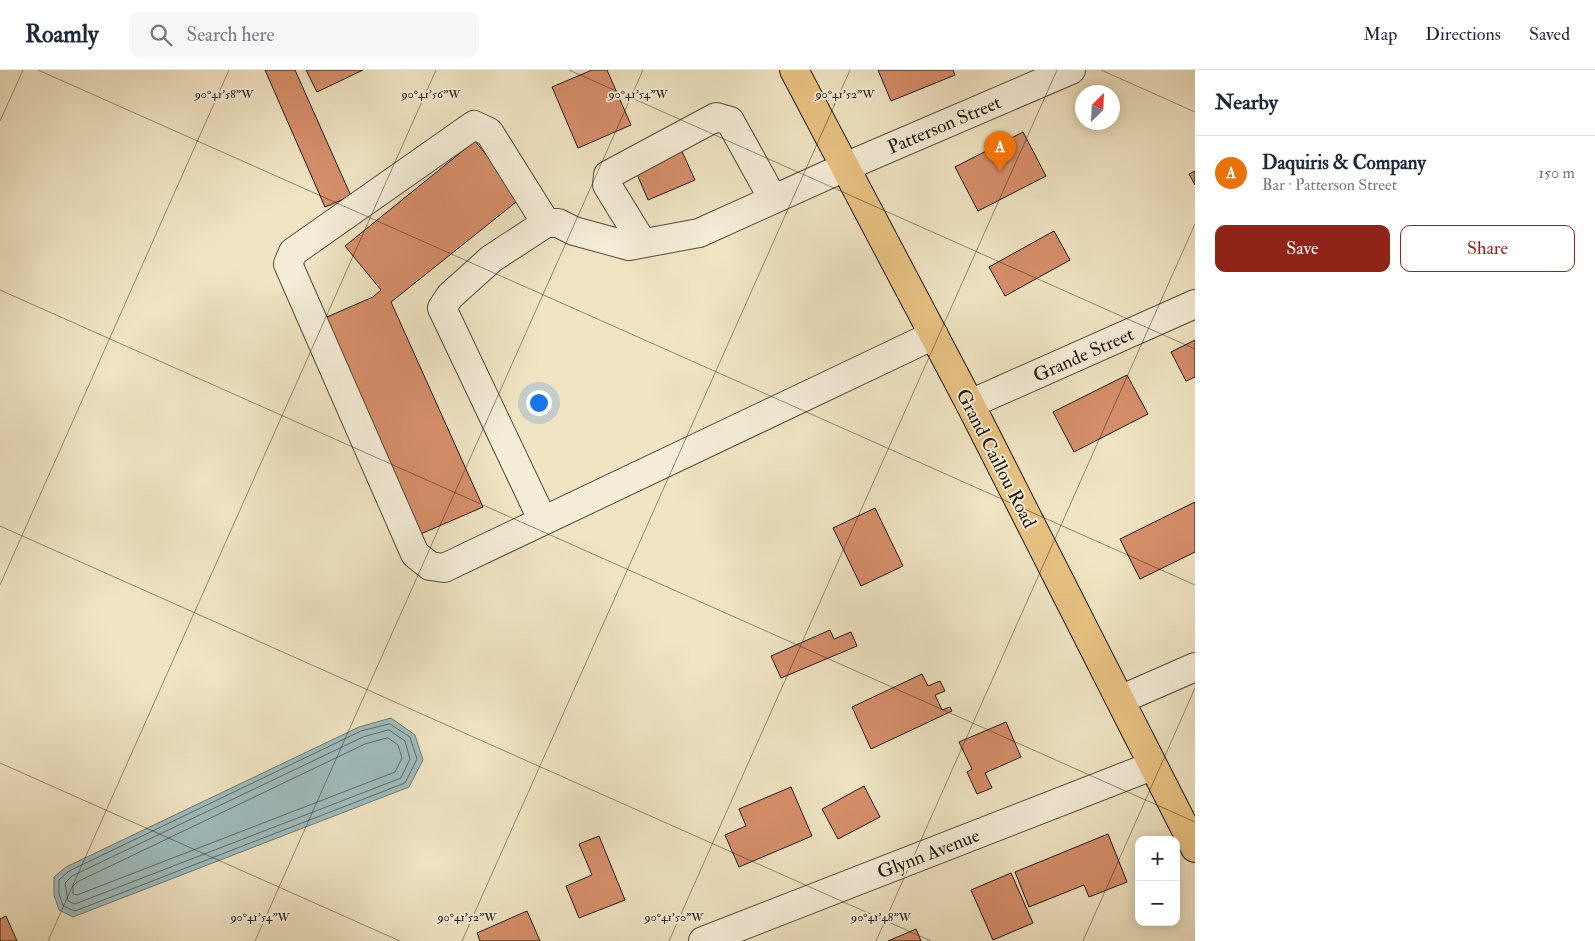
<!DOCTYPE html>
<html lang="en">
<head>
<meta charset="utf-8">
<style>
	body { margin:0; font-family:"IM FELL Double Pica",serif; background:#f6f6f7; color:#1f2937 }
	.controls { position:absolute; right:15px; bottom:15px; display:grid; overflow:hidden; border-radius:10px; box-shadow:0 2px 12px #0003 }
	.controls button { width:45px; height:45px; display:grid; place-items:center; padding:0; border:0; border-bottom:1px solid #e0e1e3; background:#fff; color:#1f2937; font:25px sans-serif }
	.compass { position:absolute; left:1075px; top:15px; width:45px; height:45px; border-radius:50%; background:#fff; box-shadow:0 2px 12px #0003; rotate:24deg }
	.you { position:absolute; left:538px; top:332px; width:18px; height:18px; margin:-12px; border:4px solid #fff; border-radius:50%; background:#1a73e8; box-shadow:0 0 0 8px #1a73e833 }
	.badge { display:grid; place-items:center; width:32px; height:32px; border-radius:50%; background:#8f2418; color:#fff; font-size:16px; font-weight:700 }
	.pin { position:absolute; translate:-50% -41px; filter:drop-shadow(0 1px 2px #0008) }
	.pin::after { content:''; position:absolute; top:26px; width:18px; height:15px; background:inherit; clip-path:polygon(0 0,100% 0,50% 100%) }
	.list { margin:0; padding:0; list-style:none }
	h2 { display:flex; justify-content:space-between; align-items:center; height:65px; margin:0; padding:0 20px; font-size:21px }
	h2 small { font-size:16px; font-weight:400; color:#747a83 }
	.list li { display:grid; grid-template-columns:32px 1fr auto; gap:15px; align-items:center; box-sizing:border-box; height:75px; padding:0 20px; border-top:1px solid #e0e1e3 }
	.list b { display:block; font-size:19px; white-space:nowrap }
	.list p { margin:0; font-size:16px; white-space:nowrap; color:#747a83 }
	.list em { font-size:16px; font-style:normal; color:#747a83 }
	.actions { display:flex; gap:10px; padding:15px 20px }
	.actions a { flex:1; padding:11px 0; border:1px solid #8f2418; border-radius:10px; text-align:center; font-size:18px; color:#8f2418 }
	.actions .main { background:#8f2418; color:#fff }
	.icon { flex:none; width:28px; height:28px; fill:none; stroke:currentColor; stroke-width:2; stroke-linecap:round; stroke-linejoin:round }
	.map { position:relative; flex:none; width:1195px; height:871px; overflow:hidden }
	header { display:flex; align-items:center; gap:30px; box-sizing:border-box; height:70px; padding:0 25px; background:#fff; border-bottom:1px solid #e0e1e3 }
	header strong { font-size:24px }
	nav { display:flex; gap:28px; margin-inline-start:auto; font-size:18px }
	.search { width:350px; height:45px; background:#f6f6f7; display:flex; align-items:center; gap:12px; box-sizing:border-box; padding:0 18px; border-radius:10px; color:#747a83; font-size:19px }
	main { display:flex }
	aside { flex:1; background:#fff }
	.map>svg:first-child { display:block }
	.water { fill:#9fbcbe; stroke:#6d7a78 }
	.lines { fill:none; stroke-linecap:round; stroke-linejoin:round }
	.shore { stroke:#616a67; stroke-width:1 }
	.building { fill:#d68f6b; stroke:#231710 }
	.minor-casing { stroke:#564a3d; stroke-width:30 }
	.major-casing { stroke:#231710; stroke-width:30 }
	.minor { stroke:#f5edd8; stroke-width:28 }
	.major { stroke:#e8c282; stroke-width:28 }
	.ticks { fill:none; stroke:#231710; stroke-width:1; stroke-opacity:0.45 }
	.labels { text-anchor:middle; stroke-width:4; stroke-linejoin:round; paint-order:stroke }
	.street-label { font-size:19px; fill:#231710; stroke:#f5edd8 }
	.ticks-label { font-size:12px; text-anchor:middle; fill:#231710; stroke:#f5edd8; stroke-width:4; stroke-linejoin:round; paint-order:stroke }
</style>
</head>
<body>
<header>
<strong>Roamly</strong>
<div class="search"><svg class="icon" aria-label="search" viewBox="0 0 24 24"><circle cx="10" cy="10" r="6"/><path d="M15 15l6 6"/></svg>Search here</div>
<nav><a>Map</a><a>Directions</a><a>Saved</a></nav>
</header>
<main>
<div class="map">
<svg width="1195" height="871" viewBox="0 0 1195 871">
	<rect width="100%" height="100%" fill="#f0e4c3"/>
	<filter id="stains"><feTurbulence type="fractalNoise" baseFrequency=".004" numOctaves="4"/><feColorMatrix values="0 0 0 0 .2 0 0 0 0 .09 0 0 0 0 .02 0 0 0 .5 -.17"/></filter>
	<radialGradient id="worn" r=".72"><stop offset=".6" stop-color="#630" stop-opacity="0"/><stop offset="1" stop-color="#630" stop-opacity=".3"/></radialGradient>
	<path class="water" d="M 391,648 L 415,665 L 423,690 L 409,717 L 73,847 L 59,840 L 54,825 L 54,807 L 66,797 L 359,657 Z"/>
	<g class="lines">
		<path class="shore" d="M 390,654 L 410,667 L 417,689 L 405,713 L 75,841 L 63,836 L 59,824 L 59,810 L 69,801 L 361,661 Z
			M 389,660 L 405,671 L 410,689 L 401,708 L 75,834 L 68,831 L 65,813 L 72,806 L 363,667 Z
			M 388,668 L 398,675 L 402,688 L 395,702 L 77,825 L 73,824 L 73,816 L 77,812 L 365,674 Z"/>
	</g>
	<path class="building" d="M 265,0 L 295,0 L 351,126 L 325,137 Z
		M 306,0 L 363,0 L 317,22 Z
		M 592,0 L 607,0 L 631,55 L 578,78 L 552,17 Z
		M 878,0 L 953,0 L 955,5 L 891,31 Z
		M 1023,62 L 1046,106 L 978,141 L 955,97 Z
		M 475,71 L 521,128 L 391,232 L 483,437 L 416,466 L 320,250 L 373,227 L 381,220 L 345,176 Z
		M 680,77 L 695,110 L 648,130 L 634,97 Z
		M 1195,101 L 1195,115 L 1189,104 Z
		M 1054,161 L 1070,190 L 1005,226 L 989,197 Z
		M 1195,270 L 1195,307 L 1186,311 L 1171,282 Z
		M 1127,305 L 1148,344 L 1074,382 L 1053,342 Z
		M 1195,432 L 1195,482 L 1140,509 L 1120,469 Z
		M 875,438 L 903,496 L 861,516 L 833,458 Z
		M 830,560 L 834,569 L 851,562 L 857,576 L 781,608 L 771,586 Z
		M 922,604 L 928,616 L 940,611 L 945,621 L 935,625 L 942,640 L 950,637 L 952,641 L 871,679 L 852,637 Z
		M 1006,652 L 1021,687 L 985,703 L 992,718 L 977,724 L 967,702 L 972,699 L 959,672 Z
		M 864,716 L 880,747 L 838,769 L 822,739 Z
		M 791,717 L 812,766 L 739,797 L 725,765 L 746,756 L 739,739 Z
		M 1108,764 L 1127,812 L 1089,827 L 1084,815 L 1029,837 L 1015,802 Z
		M 599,766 L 625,830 L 579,848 L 566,816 L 592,805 L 579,774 Z
		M 1011,803 L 1033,853 L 993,870 L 971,820 Z
		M 527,841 L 540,871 L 480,871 L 477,863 Z
		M 6,846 L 17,871 L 0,871 L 0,849 Z
		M 916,859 L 921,871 L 888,871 Z"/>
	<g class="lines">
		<defs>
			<path id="minor" d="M 546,153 L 489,62 L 474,55 L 293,182 L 288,194 L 415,484 L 430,496 L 444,498 L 934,265
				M 642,172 L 607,115 L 608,105 L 716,47 L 730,51 L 773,129
				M 970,334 L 1195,234
				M 543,451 L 442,238 L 450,226 L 491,189 L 546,153 L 558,153 L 574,161 L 629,176 L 699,163 L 845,97 L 1071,0
				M 1122,629 L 1195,597
				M 703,871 L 1152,696"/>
			<path id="major" d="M 794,0 L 970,334 L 1195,778"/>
		</defs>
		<use href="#minor" class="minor-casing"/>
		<use href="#major" class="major-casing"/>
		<use href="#minor" class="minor"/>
		<use href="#major" class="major"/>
	</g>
	<path class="ticks" d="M 38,0 L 1195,515M 569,0 L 1195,279M 1101,0 L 1195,42M 0,51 L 23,0M 0,220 L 1195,752M 0,456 L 931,871M 0,515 L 229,0M 0,693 L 400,871M 48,871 L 436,0M 255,871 L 643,0M 462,871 L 850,0M 669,871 L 1057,0M 876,871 L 1195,154M 1083,871 L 1195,618"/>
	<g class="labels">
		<g class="street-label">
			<text transform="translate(944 54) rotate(-23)" y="7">Patterson Street</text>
			<text transform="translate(1083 284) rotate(-24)" y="7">Grande Street</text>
			<text transform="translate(997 388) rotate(63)" y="7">Grand Caillou Road</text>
			<text transform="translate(928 783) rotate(-21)" y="7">Glynn Avenue</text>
		</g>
	</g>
	<g class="ticks-label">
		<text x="224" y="28">90°41'58"W</text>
		<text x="431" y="28">90°41'56"W</text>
		<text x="638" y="28">90°41'54"W</text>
		<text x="845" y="28">90°41'52"W</text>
		<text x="260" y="851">90°41'54"W</text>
		<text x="467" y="851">90°41'52"W</text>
		<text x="674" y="851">90°41'50"W</text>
		<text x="881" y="851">90°41'48"W</text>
	</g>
	<rect width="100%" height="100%" filter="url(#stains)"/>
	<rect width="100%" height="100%" fill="url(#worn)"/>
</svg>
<div class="controls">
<button>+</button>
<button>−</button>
</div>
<svg class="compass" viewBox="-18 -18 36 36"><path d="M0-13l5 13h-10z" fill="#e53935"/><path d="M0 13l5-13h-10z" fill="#747a83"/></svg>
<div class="you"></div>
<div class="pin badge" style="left:1000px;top:102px;background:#e8710a">A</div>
</div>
<aside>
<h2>Nearby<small></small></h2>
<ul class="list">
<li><span class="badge" style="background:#e8710a">A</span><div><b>Daquiris &amp; Company</b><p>Bar · Patterson Street</p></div><em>150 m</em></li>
</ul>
<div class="actions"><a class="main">Save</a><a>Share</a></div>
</aside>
</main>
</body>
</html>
